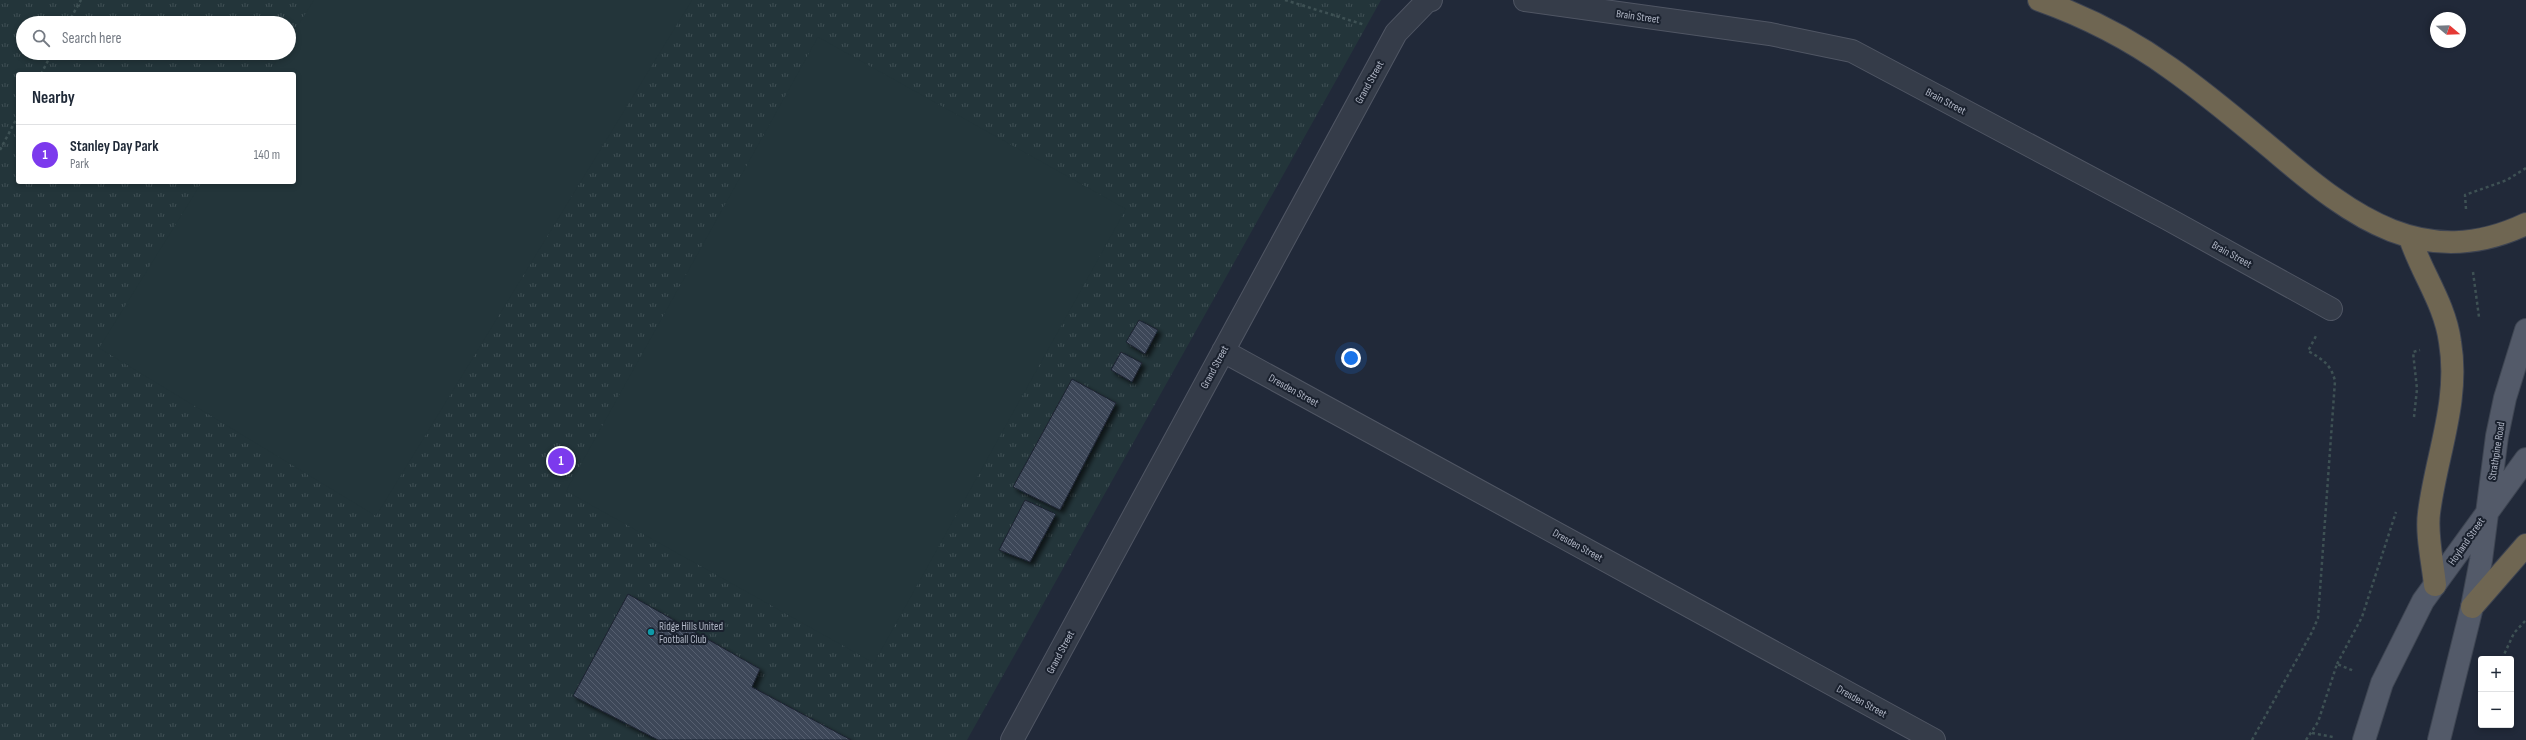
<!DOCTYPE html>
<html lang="en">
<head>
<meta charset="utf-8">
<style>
	body { margin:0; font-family:"Sofia Sans Condensed",sans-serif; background:#f6f6f7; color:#1f2937 }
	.controls { position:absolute; right:12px; bottom:12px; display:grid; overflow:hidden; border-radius:4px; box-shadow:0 2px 6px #0003 }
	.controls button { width:36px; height:36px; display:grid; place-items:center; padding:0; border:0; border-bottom:1px solid #e0e1e3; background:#fff; color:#1f2937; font:20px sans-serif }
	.compass { position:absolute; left:2430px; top:12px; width:36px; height:36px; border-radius:50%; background:#fff; box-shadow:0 2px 6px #0003; rotate:109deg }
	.you { position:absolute; left:1351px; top:358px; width:14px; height:14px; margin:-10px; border:3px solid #fff; border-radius:50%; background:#1a73e8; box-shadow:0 0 0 6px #1a73e833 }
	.badge { display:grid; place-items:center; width:26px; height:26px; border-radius:50%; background:#7c3aed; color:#fff; font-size:13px; font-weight:700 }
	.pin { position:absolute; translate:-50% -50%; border:2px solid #fff; box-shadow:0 1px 4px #0006 }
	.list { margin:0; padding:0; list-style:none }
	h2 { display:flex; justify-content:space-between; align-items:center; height:52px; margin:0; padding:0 16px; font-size:17px }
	h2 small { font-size:13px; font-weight:400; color:#747a83 }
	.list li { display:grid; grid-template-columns:26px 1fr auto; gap:12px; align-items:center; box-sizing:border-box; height:60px; padding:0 16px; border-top:1px solid #e0e1e3 }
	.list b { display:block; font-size:15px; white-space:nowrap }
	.list p { margin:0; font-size:13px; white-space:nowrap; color:#747a83 }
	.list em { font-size:13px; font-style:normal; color:#747a83 }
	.icon { flex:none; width:22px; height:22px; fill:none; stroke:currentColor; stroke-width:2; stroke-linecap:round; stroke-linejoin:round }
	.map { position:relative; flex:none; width:2526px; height:740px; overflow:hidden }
	.search { position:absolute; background:#fff; box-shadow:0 2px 6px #0003; left:16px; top:16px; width:280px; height:44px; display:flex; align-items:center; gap:10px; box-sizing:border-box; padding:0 14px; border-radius:22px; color:#747a83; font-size:15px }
	.panel { position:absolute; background:#fff; box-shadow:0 2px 6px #0003; left:16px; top:72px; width:280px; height:112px; border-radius:4px }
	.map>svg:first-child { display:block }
	.grass { fill:url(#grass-tufts); fill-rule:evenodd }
	.garden { fill:#23353a }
	.building { fill:url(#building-back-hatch); stroke:#1c2330; filter:url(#shadow) }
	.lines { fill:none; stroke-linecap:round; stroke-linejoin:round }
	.minor-casing { stroke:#505664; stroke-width:24 }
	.major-casing { stroke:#3e4552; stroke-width:24 }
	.highway-casing { stroke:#3d4351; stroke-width:24 }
	.path { stroke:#3e5154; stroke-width:2.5; stroke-dasharray:3 3; stroke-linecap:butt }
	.minor { stroke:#353c49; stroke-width:22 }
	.major { stroke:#535a69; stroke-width:22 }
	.highway { stroke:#6f6652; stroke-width:22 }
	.culture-dot { fill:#0f9aa8; stroke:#1a212e; stroke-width:1.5 }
	.labels { text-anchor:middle; stroke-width:4; stroke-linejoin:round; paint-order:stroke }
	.street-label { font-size:11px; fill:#b0b6c5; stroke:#1a212e }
	.poi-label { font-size:11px; fill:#b0b6c5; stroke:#1a212e; text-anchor:start }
</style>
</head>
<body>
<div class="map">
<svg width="2526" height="740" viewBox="0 0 2526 740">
	<defs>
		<pattern id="grass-tufts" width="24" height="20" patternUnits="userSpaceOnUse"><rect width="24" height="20" fill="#23353a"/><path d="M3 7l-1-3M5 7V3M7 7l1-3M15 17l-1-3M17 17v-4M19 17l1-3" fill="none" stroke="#405055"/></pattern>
		<pattern id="building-back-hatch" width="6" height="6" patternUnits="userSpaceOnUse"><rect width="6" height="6" fill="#3d4759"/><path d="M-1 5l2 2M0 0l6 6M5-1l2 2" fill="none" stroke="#565f6f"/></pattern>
		<filter id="shadow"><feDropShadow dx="3.5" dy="3.5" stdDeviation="2" flood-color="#0009"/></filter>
	</defs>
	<rect width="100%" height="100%" fill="#212939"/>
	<path class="grass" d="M 0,0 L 1381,0 L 967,740 L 0,740 ZM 23,23 L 289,23 L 289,53 L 23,53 ZM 18,74 L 294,74 L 294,182 L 18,182 Z"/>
	<path class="garden" d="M 314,0 L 692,0 L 376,516 L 99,348 L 202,182 L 294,182 L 294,74 L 268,74 L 281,53 L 289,53 L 289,40 Z
		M 818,37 L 1126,209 L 874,663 L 566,491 Z"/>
	<path class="building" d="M 1139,320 L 1158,330 L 1145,354 L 1126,342 Z
		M 1121,352 L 1142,363 L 1132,382 L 1111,370 Z
		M 1072,379 L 1116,403 L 1060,510 L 1013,487 Z
		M 1025,500 L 1056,514 L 1030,562 L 999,550 Z
		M 628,594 L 760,669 L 752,687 L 851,740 L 658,740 L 573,696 Z"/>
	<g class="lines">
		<defs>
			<path id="minor" d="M 1525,0 L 1770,34 L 1852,51 L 2168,219 L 2331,309
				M 1223,351 L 1934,740
				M 1012,740 L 1396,33 L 1427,1 L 1431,0"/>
			<path id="major" d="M 2364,740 L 2382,683 L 2423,601 L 2526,459
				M 2439,740 L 2472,607 L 2481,560 L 2497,436 L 2505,398 L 2526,330"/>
			<path id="highway" d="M 2039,0 C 2084,16 2131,40 2170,68 C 2207,94 2242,124 2277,153 C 2352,217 2425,272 2526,224
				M 2410,238 C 2422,274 2445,304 2450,342 C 2460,401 2436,456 2429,513 C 2426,534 2433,564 2435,585
				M 2472,607 L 2526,545"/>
		</defs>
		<use href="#minor" class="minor-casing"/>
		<use href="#major" class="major-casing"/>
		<use href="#highway" class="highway-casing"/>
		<path class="path" d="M 1285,0 L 1365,25
			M 68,23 L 81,0
			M 41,74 L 52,53
			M 0,150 L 18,116
			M 2466,209 L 2465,195 L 2507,180 L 2526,168
			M 2473,272 L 2479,317
			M 2414,417 L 2417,389 L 2413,352 L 2420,350
			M 2502,659 L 2514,633 L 2526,620
			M 2337,664 L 2362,617 L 2396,512
			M 2312,733 L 2333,737
			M 2252,740 L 2312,632 L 2318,618 L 2335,381 C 2331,364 2322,359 2308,351 L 2316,336
			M 2306,740 L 2318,722 L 2337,664 L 2354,671"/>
		<use href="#minor" class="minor"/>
		<use href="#major" class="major"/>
		<use href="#highway" class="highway"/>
	</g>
	<circle class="culture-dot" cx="651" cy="632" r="4"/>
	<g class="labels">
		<g class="street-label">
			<text transform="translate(1638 16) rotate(8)" y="4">Brain Street</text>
			<text transform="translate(1369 82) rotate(-61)" y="4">Grand Street</text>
			<text transform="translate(1946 101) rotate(28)" y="4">Brain Street</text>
			<text transform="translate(2232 254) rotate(29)" y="4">Brain Street</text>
			<text transform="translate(1214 367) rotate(-62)" y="4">Grand Street</text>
			<text transform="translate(1294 390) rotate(29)" y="4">Dresden Street</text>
			<text transform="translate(2496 451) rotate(-81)" y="4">Strathpine Road</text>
			<text transform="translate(2466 541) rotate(-55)" y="4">Hoyland Street</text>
			<text transform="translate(1578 545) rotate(29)" y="4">Dresden Street</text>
			<text transform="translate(1060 652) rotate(-62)" y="4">Grand Street</text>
			<text transform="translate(1862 701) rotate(29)" y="4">Dresden Street</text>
		</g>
		<g class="poi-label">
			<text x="659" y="630">Ridge Hills United<tspan x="659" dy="13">Football Club</tspan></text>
		</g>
	</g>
</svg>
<div class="controls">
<button>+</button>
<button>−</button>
</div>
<svg class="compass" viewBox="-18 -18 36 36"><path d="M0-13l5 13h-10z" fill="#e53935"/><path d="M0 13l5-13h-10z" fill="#747a83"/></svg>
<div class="you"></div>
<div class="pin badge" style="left:561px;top:461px">1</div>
<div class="search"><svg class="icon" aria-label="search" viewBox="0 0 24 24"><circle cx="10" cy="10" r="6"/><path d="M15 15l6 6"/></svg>Search here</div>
<section class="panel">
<h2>Nearby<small></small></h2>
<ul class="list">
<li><span class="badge">1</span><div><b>Stanley Day Park</b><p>Park</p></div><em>140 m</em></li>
</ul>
</section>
</div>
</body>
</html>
